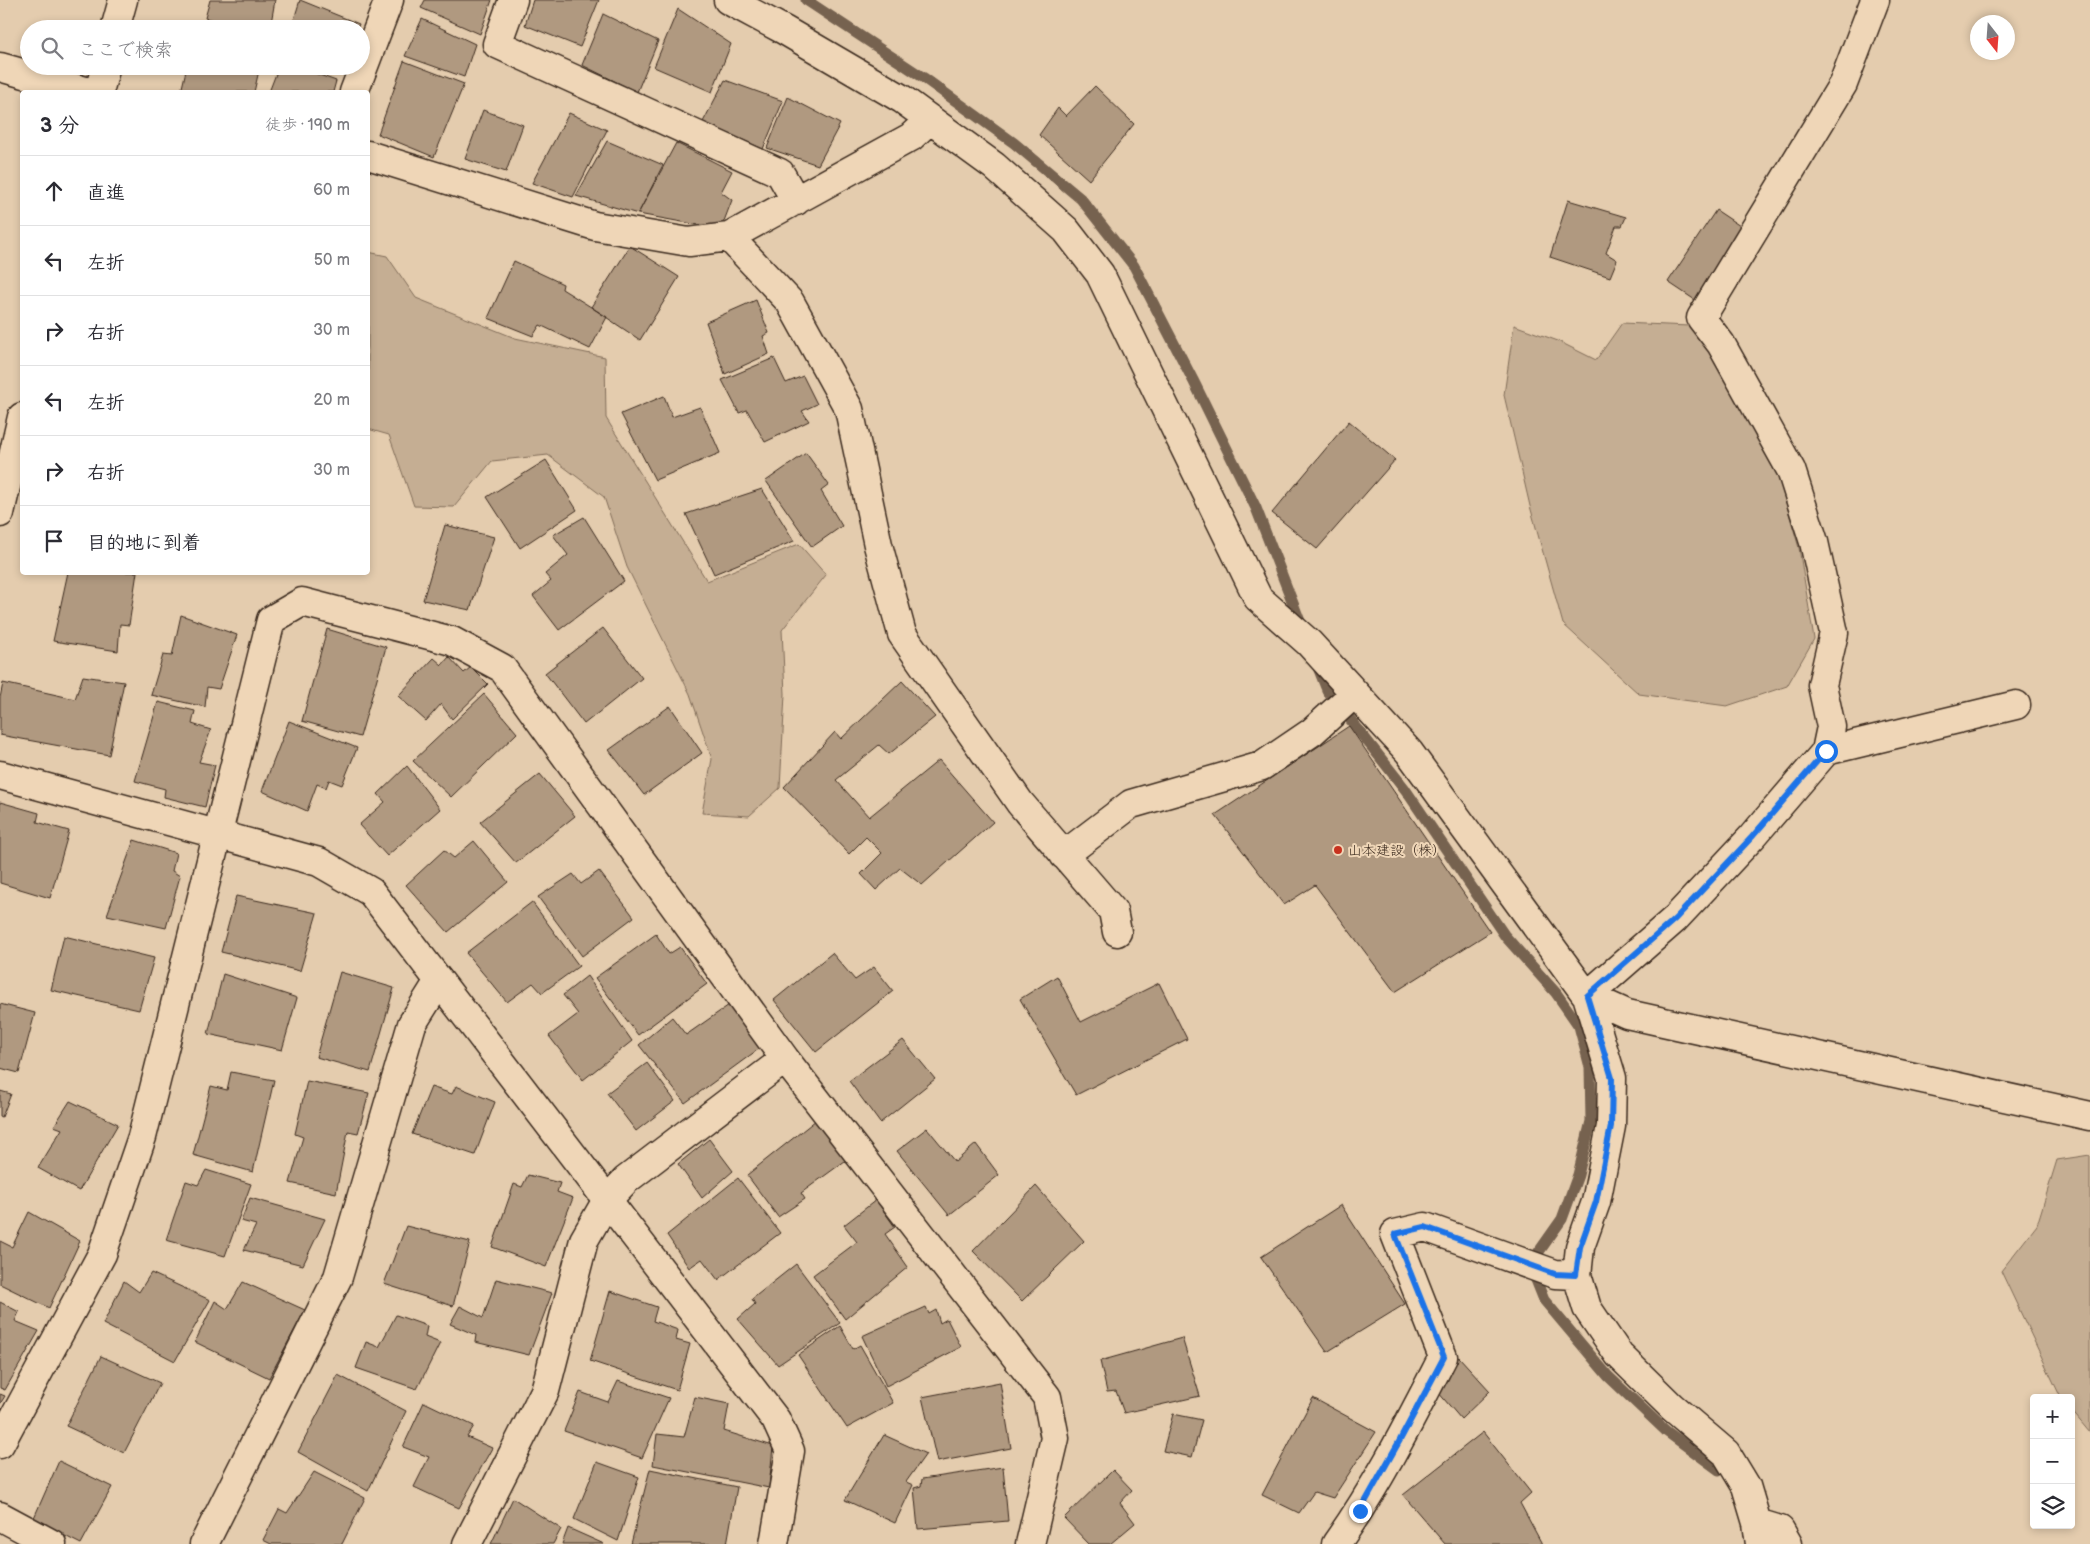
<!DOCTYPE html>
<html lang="ja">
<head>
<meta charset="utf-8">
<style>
	body { margin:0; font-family:"Balsamiq Sans","Klee One",sans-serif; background:#f2f2f3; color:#2b2b33 }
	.controls { position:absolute; right:15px; bottom:15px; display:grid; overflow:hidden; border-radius:5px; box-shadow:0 2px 8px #0003 }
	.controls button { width:45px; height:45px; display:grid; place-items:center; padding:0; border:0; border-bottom:1px solid #e1e1e2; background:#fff; color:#2b2b33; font:25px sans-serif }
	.compass { position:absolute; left:1970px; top:15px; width:45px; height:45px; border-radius:50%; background:#fff; box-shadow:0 2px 8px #0003; rotate:163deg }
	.stop { position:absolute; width:15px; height:15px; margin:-11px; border:4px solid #1a73e8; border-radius:50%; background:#fff }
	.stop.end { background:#1a73e8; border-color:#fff; box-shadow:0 1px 5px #0008 }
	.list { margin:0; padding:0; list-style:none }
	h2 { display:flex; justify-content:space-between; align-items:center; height:65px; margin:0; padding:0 20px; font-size:21px }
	h2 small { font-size:16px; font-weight:400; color:#7c7c81 }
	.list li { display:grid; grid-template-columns:32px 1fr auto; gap:15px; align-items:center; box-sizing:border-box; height:70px; padding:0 20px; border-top:1px solid #e1e1e2 }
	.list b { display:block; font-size:19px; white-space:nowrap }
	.list em { font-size:16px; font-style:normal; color:#7c7c81 }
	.icon { flex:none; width:28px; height:28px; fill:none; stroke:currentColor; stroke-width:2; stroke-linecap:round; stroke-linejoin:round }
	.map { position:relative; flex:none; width:2090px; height:1544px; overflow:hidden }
	.search { position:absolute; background:#fff; box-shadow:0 2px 8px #0003; left:20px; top:20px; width:350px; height:55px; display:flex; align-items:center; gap:12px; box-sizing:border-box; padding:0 18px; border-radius:28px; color:#7c7c81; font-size:19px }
	.panel { position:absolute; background:#fff; box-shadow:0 2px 8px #0003; left:20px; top:90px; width:350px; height:485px; border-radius:5px }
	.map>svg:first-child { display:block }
	.green { fill:#c5ae93; stroke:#806c58 }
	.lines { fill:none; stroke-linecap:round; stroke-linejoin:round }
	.stream { stroke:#766250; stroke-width:11 }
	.building { fill:#b09980; stroke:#3b2a1e }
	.street-casing { stroke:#3b2a1e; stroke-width:31 }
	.secondary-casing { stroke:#3b2a1e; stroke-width:31 }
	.street { stroke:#efd6b7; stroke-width:28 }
	.secondary { stroke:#efd6b7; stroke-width:28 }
	.route { stroke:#1a73e8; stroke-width:6 }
	.poi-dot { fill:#c8321e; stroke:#efd6b7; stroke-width:2 }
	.labels { text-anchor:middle; stroke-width:4; stroke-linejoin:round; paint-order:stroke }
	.poi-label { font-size:14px; fill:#3b2a1e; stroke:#efd6b7; text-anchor:start }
</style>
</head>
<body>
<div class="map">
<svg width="2090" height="1544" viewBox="0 0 2090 1544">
	<rect width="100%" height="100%" fill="#e4ccae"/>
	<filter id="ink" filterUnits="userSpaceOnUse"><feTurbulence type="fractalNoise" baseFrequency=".02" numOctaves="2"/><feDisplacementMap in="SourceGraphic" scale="10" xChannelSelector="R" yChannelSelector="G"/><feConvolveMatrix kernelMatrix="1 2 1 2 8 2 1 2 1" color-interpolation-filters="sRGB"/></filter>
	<g filter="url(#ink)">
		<path class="green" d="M 368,252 L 387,256 L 416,298 L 515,338 L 605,357 L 606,418 L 707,581 L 799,544 L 826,575 L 782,630 L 785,694 L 780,788 L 749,816 L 702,813 L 712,759 L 690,694 L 627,567 L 604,497 L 548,455 L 492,461 L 454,507 L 414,506 L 389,435 L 368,429 Z
			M 1622,323 L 1689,326 L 1731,378 L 1778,475 L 1799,548 L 1814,639 L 1787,686 L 1727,706 L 1639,694 L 1563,624 L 1530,506 L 1504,395 L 1514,325 L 1558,341 L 1596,360 Z
			M 2090,1155 L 2090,1433 L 2071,1410 L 2071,1398 L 2061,1398 L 2001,1271 L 2037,1225 L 2057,1160 Z"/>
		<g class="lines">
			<path class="stream" d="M 806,0 L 924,78 L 1014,143 L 1081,199 L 1134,266 L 1194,382 L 1256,508 L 1303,629
				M 1317,665 L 1327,690 L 1405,789 L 1505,936 L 1556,993 L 1579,1026 L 1590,1067 L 1591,1121 L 1578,1175 L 1562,1219 L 1538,1253
				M 1534,1275 L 1544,1300 L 1608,1376 L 1666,1431 L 1719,1470"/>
		</g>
		<path class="building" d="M 210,0 L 275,0 L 270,29 L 249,29 L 205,18 Z
			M 300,0 L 359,24 L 357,29 L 291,29 Z
			M 425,0 L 492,0 L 480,34 L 421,8 Z
			M 533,0 L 599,0 L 580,47 L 525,25 Z
			M 678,9 L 731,44 L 712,92 L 654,67 Z
			M 603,14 L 658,41 L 637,92 L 582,65 Z
			M 422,19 L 475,44 L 464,77 L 405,56 Z
			M 196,25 L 211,29 L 195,29 Z
			M 404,61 L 464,84 L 434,157 L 378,134 Z
			M 187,66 L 260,66 L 254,92 L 181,92 Z
			M 279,66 L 295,66 L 336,81 L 333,92 L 269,92 Z
			M 725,80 L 783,101 L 763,149 L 703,122 Z
			M 1095,86 L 1134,124 L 1089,180 L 1039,135 L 1058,108 L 1066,116 Z
			M 788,97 L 840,124 L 818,165 L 767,148 Z
			M 483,110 L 523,125 L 506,172 L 465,159 Z
			M 569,113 L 607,130 L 573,197 L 532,183 Z
			M 607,141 L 663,165 L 638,214 L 576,196 Z
			M 676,143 L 732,171 L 721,192 L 732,200 L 721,229 L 638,214 Z
			M 1568,200 L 1626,217 L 1622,226 L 1616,226 L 1606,253 L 1617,260 L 1610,277 L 1550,257 Z
			M 1716,210 L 1746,230 L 1698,302 L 1668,282 Z
			M 630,246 L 679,277 L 640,340 L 591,307 Z
			M 514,261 L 563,284 L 562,289 L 607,317 L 590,349 L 540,325 L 533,336 L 488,318 Z
			M 756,300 L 769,333 L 763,336 L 769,354 L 725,374 L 706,322 Z
			M 774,358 L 786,383 L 803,376 L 817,404 L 802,411 L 809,421 L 765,442 L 747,410 L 739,413 L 722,380 Z
			M 664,396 L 672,417 L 700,407 L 720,453 L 655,480 L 621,414 Z
			M 1349,421 L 1395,460 L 1317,549 L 1272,513 Z
			M 806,453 L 829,485 L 821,491 L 842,526 L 812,547 L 766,481 Z
			M 546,460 L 577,510 L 520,548 L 487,497 Z
			M 762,489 L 794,541 L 714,574 L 686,514 Z
			M 584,517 L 624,581 L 559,630 L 533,596 L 551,581 L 545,574 L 568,555 L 553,535 Z
			M 445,525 L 494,537 L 470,610 L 423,600 Z
			M 68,572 L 137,572 L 129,625 L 120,624 L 118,651 L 53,641 Z
			M 181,615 L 237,635 L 219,689 L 207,687 L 205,707 L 151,695 L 163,655 L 172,656 Z
			M 603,628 L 642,678 L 584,724 L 545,673 Z
			M 327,629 L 386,647 L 360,737 L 302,721 Z
			M 449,657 L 464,673 L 471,667 L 488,684 L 452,719 L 441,704 L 426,721 L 398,696 L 434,658 L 442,665 Z
			M 83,676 L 124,682 L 109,755 L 0,735 L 0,698 L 3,683 L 75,699 Z
			M 902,681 L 935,717 L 889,754 L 879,745 L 836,780 L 869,817 L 939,760 L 993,822 L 922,885 L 900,868 L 876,890 L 861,874 L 882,853 L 866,837 L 849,854 L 784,787 L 835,732 L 841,739 Z
			M 484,694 L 517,733 L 451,797 L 413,761 Z
			M 158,702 L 195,711 L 192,724 L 211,730 L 199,762 L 215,765 L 205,807 L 164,797 L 165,789 L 135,781 Z
			M 670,706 L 702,753 L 644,795 L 609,750 Z
			M 289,721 L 357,748 L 342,785 L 329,780 L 326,788 L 317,784 L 307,811 L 262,791 Z
			M 1349,726 L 1490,932 L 1395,992 L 1315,885 L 1284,905 L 1215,815 Z
			M 407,766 L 440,809 L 387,856 L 359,825 L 385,802 L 378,794 Z
			M 540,774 L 575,816 L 516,863 L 480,822 Z
			M 0,802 L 39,813 L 37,822 L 69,831 L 50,898 L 0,883 Z
			M 134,840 L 176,853 L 172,871 L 180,876 L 166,928 L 107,915 Z
			M 474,841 L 508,882 L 448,932 L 406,885 L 444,850 L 454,858 Z
			M 599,871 L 634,917 L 582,956 L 538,897 L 573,874 L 581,884 Z
			M 236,896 L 317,913 L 300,971 L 221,952 Z
			M 532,902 L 579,966 L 542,993 L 533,983 L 507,1002 L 466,953 Z
			M 656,934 L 669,954 L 680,947 L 707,984 L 638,1035 L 595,978 Z
			M 64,936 L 154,958 L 139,1010 L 51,990 Z
			M 832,953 L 855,980 L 874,967 L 893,991 L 816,1052 L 774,1000 Z
			M 340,972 L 394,988 L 370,1072 L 316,1057 Z
			M 223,974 L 297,998 L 282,1050 L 208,1034 Z
			M 587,976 L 632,1041 L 583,1080 L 549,1036 L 578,1014 L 563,995 Z
			M 1057,976 L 1081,1022 L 1159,983 L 1187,1039 L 1076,1095 L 1020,999 Z
			M 0,1004 L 35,1013 L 19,1073 L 0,1068 Z
			M 729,1005 L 760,1048 L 685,1103 L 639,1045 L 672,1017 L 686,1035 Z
			M 903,1040 L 935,1079 L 880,1123 L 849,1081 Z
			M 647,1063 L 675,1101 L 636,1131 L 607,1093 Z
			M 231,1072 L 274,1080 L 253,1172 L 193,1155 L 211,1086 L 227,1090 Z
			M 307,1081 L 369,1093 L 358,1133 L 348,1131 L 336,1193 L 290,1183 L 303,1137 L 295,1134 Z
			M 456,1086 L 495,1102 L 475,1155 L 412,1134 L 431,1087 L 452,1094 Z
			M 0,1091 L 11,1094 L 2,1117 L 0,1116 Z
			M 70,1101 L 118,1124 L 79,1191 L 38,1168 L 62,1129 L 54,1126 Z
			M 816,1120 L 849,1158 L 801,1193 L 805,1199 L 778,1217 L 747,1175 Z
			M 927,1128 L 955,1162 L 976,1144 L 999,1175 L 949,1215 L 897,1151 Z
			M 709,1139 L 733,1171 L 702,1198 L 678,1164 Z
			M 206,1170 L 251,1184 L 225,1256 L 166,1240 L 186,1181 L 198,1185 Z
			M 528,1175 L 560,1183 L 557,1192 L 573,1198 L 546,1267 L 492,1247 L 514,1184 L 522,1187 Z
			M 738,1178 L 780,1233 L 718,1280 L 702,1259 L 689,1268 L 667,1235 Z
			M 1036,1186 L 1084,1241 L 1022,1301 L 973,1251 Z
			M 250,1198 L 325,1219 L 303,1265 L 244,1250 L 256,1225 L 241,1221 Z
			M 876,1200 L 895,1227 L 885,1234 L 908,1267 L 845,1319 L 813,1275 L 857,1242 L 844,1225 Z
			M 1341,1205 L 1405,1304 L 1327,1352 L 1261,1257 Z
			M 29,1212 L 80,1241 L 49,1308 L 0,1284 L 0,1241 L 12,1247 Z
			M 406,1226 L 470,1242 L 453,1306 L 384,1284 Z
			M 796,1264 L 840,1323 L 778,1365 L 738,1319 L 755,1304 L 752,1299 Z
			M 151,1273 L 210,1300 L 175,1361 L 103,1324 L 124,1281 L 139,1292 Z
			M 496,1279 L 552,1293 L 529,1355 L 475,1342 L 476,1335 L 450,1324 L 460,1306 L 483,1318 Z
			M 243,1282 L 305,1310 L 269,1378 L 195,1342 L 215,1301 L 227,1309 Z
			M 610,1291 L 657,1307 L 653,1321 L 678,1330 L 676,1340 L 690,1344 L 677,1390 L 590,1361 Z
			M 0,1302 L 19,1312 L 15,1321 L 39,1331 L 5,1390 L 0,1388 Z
			M 926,1307 L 929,1314 L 936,1310 L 940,1323 L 947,1319 L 961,1347 L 886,1386 L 862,1336 Z
			M 396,1315 L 427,1326 L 425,1337 L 440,1343 L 417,1389 L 356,1368 L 366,1342 L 379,1347 Z
			M 840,1326 L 853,1349 L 860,1345 L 893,1403 L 847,1428 L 798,1355 Z
			M 1182,1338 L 1200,1396 L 1124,1413 L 1116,1391 L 1107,1392 L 1100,1361 Z
			M 101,1356 L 160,1383 L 124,1453 L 66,1426 Z
			M 1459,1357 L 1490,1391 L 1461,1419 L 1432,1385 Z
			M 338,1375 L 406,1411 L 368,1491 L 298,1452 Z
			M 618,1381 L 669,1398 L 642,1458 L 564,1431 L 580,1392 L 608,1402 Z
			M 1000,1382 L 1011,1448 L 937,1462 L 922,1397 Z
			M 0,1394 L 5,1396 L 0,1404 Z
			M 695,1397 L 729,1404 L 724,1431 L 773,1446 L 769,1488 L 653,1465 L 657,1434 L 684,1437 Z
			M 1313,1398 L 1376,1432 L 1333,1498 L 1314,1492 L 1299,1513 L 1262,1495 Z
			M 424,1402 L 474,1426 L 467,1437 L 492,1448 L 459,1508 L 414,1487 L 429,1457 L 403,1447 Z
			M 1173,1414 L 1202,1420 L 1192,1457 L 1163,1451 Z
			M 1483,1432 L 1531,1493 L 1520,1503 L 1542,1544 L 1445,1544 L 1403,1495 Z
			M 884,1435 L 926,1454 L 906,1482 L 913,1485 L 895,1523 L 845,1500 Z
			M 59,1461 L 112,1487 L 81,1544 L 33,1520 Z
			M 597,1462 L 639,1477 L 618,1541 L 574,1519 Z
			M 1003,1467 L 1008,1521 L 918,1529 L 914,1488 L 921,1486 L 922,1479 Z
			M 650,1469 L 737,1487 L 727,1544 L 631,1544 Z
			M 1113,1470 L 1132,1490 L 1120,1503 L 1135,1523 L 1110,1544 L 1089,1544 L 1064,1518 Z
			M 314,1472 L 365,1498 L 342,1544 L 271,1544 L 263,1540 L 279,1509 L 287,1513 Z
			M 513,1498 L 561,1529 L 553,1544 L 491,1544 Z
			M 568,1528 L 604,1544 L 562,1544 Z"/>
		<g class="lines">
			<defs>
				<path id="street" d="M 513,0 L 497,44 L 780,173 L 796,201
					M 728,0 L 784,30 L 902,99 L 994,166 L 1066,230 L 1100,274 L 1258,598 L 1309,643 L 1409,752 L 1587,996 L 1612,1078 L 1611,1126 L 1596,1202 L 1580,1247 L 1577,1275 L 1587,1308 L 1619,1355 L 1672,1407 L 1726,1453 L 1746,1486 L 1757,1523 L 1760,1544
					M 354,92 L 389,0
					M 368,155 L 595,226 L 689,242 L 729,237 L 911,137 L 929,120
					M 729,237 L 790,302 L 849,409 L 878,545 L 902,634 L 1020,803 L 1113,911 L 1117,932
					M 1826,751 L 2016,705
					M 1064,855 L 1131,804 L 1262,766 L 1312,732 L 1355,693
					M 1587,996 L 1675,919 L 1752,837 L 1826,751 L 1831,727 L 1822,685 L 1834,633 L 1814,542 L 1791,470 L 1721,344 L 1701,318 L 1843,84 L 1875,0
					M 1587,996 L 1627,1014 L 2090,1116
					M 0,1444 L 102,1254 L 142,1137 L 271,620 L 302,602 L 452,641 L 502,668 L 785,1059 L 1047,1397 L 1055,1438 L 1030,1544
					M 0,1516 L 52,1544
					M 1757,1523 L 1780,1530 L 1788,1544
					M 204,1544 L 338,1277 L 412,1024 L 439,981
					M 467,1544 L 545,1391 L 584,1240 L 607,1200 L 626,1180 L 785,1059
					M 1336,1544 C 1378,1485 1410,1421 1443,1357 L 1395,1234 L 1425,1227 L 1555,1274 L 1577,1275"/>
				<path id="secondary" d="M 115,29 L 123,0
					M 0,67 L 89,92
					M 99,92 L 106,66
					M 0,513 L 22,417
					M 0,775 L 319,862 L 371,892 L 776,1420 L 790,1451 L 774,1544"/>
			</defs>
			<use href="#street" class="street-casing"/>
			<use href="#secondary" class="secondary-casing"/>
			<use href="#street" class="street"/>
			<use href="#secondary" class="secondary"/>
		</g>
	</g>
	<g class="lines" filter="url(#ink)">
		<path class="route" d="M 1360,1511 L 1400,1440 L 1444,1357 L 1395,1234 L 1425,1227 L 1555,1274 L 1576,1275 L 1580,1247 L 1596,1202 L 1611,1126 L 1612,1078 L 1587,996 L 1675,919 L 1752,837 L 1826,751"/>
	</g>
	<circle class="poi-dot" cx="1338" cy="850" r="5"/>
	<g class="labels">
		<g class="poi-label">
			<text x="1348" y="855">山本建設（株）</text>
		</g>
	</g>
</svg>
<div class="controls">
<button>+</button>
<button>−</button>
<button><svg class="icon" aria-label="layers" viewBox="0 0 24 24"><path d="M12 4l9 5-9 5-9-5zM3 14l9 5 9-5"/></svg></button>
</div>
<svg class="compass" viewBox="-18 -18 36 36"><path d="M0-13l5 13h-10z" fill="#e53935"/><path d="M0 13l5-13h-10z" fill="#7c7c81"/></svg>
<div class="stop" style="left:1826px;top:751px"></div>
<div class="stop end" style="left:1360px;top:1511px"></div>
<div class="search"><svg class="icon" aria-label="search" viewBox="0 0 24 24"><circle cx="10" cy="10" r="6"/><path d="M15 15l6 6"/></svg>ここで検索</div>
<section class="panel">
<h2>3 分<small>徒歩 · 190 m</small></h2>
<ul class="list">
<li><svg class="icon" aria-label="ahead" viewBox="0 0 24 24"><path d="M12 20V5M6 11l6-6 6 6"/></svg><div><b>直進</b></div><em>60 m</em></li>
<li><svg class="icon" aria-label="left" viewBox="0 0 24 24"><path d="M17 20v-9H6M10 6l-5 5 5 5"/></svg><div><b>左折</b></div><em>50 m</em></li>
<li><svg class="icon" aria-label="right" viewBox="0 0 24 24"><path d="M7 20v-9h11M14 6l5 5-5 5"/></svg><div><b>右折</b></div><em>30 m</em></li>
<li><svg class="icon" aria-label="left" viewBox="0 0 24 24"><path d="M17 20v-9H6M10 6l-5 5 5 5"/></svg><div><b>左折</b></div><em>20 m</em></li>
<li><svg class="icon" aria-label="right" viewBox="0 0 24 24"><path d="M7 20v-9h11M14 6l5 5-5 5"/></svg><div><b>右折</b></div><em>30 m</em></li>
<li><svg class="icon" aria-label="arrive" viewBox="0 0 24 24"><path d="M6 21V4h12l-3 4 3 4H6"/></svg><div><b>目的地に到着</b></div></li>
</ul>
</section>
</div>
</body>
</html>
